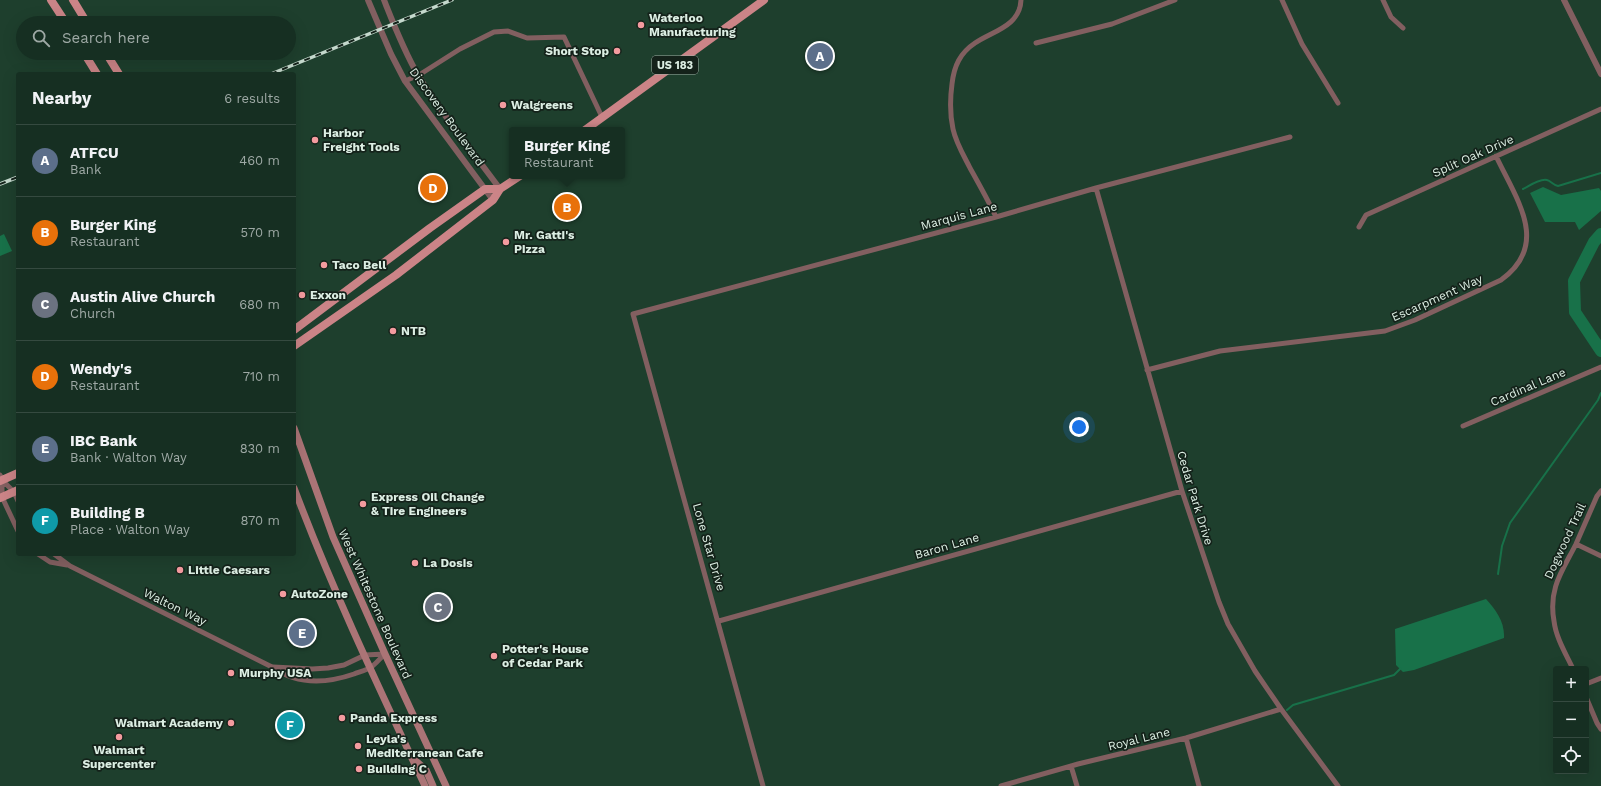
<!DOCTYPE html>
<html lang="en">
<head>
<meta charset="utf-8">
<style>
	body { margin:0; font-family:"Work Sans",sans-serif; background:#1f372a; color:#f1f3f6 }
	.controls { position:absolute; right:12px; bottom:12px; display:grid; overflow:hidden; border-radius:4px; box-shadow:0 4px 16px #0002 }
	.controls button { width:36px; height:36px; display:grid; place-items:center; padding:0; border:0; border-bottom:1px solid #354a40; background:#162f22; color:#f1f3f6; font:20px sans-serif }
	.you { position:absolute; left:1079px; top:427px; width:14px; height:14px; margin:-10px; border:3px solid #fff; border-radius:50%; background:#1a73e8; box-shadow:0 0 0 6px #1a73e833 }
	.badge { display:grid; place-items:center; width:26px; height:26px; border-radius:50%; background:#f49b9f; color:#fff; font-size:13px; font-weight:700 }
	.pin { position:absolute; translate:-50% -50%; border:2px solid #fff; box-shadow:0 1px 4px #0006 }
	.popup { position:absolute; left:509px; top:127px; width:116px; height:52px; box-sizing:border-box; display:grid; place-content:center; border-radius:4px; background:#162f22; filter:drop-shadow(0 1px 3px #0005); font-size:13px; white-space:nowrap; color:#9ea9a5 }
	.popup b { font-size:15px; color:#f1f3f6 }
	.popup::after { content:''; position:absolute; left:50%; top:100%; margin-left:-8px; border:8px solid transparent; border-top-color:#162f22 }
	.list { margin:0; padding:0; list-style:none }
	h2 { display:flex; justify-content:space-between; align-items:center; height:52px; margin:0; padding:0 16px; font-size:17px }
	h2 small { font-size:13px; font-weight:400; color:#9ea9a5 }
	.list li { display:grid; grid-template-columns:26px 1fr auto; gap:12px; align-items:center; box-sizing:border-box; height:72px; padding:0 16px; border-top:1px solid #354a40 }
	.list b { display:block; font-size:15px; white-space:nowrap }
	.list p { margin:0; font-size:13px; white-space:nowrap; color:#9ea9a5 }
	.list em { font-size:13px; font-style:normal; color:#9ea9a5 }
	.icon { flex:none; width:22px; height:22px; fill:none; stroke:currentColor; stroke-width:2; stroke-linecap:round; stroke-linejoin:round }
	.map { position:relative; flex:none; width:1601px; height:786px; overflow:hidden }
	.search { position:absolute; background:#162f22; box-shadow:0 4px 16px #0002; left:16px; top:16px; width:280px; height:44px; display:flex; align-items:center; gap:10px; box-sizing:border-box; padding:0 14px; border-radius:22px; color:#9ea9a5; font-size:15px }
	.panel { position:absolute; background:#162f22; box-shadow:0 4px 16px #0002; left:16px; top:72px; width:280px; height:484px; border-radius:4px }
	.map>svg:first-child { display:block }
	.water { fill:#187149 }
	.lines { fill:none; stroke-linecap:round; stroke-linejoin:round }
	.stream { stroke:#187149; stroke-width:2 }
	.river { stroke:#187149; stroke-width:12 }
	.minor { stroke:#825f60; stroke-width:5 }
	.tertiary { stroke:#825f60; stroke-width:6 }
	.secondary { stroke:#ab7476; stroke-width:7 }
	.primary { stroke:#cb8487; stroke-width:8 }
	.rail-casing { stroke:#c5d9cd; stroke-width:3.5 }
	.rail { stroke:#14221a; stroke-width:2; stroke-dasharray:6; stroke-linecap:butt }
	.poi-dot { fill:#f49b9f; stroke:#14221a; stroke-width:1.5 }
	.labels { text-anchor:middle; stroke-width:3.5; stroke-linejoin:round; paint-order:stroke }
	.shield { fill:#14221a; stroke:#a0b1a7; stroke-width:1 }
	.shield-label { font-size:11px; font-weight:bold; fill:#dceee3 }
	.poi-label { font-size:12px; font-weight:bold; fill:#dceee3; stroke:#14221a; text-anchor:start }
	.street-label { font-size:12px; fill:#dceee3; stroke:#14221a }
</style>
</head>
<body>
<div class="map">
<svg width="1601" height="786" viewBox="0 0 1601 786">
	<rect width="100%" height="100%" fill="#1e3f2d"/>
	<path class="water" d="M 1543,187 L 1561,195 L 1599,188 L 1601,191 L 1601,211 L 1579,230 L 1575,222 L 1545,222 L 1530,193 Z
		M 4,234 L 12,251 L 0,256 L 0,236 Z
		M 1486,599 C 1496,610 1505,622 1504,638 L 1414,670 L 1403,672 L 1396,665 L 1395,629 Z"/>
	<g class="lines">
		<path class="stream" d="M 1523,189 C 1529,186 1540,178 1547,180 C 1551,181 1553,185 1558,186 L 1601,173
			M 1498,574 L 1502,546 L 1510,523 L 1598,400 L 1601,393
			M 1287,710 L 1293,705 L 1394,675 L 1401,668"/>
		<path class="river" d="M 1601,234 L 1594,242 L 1574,281 L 1575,312 L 1601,351"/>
		<path class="minor" d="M 1282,0 L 1302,44 L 1338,103
			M 1383,0 L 1391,17 L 1403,28
			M 1036,43 L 1112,24 L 1175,0
			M 405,81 L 419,75 L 460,49 L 494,32 L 508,31 L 527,38 L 564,37 L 602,117
			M 1096,188 L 1182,491 L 1219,602 L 1228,624 L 1255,671 L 1281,709 L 1338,786
			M 996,217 C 988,200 979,184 970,168 C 964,156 956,143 953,129 C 950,115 950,99 952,84 C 954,66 960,53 975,43 C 993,31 1020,26 1021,0
			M 1359,227 L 1366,215 L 1601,109
			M 1147,370 L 1220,351 L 1385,331 L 1415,320 L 1501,280 C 1551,244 1516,199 1496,156
			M 1463,426 L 1601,367
			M 0,475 L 2,480 L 14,492 L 18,501
			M 2,480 L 2,497 L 18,531
			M 1576,544 L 1601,556
			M 38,554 L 50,562 L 67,565
			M 54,554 L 70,566 L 272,667 C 297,685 325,684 354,674 C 359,672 367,670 371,667 C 376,664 380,658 385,654
			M 719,621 L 1182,491
			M 273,667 L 312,669 L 328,668 L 344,665 L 365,655 L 385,654
			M 1573,669 C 1566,654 1556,638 1554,621 C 1548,588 1563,570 1576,544 C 1583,528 1590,512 1597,496 L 1601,491
			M 1586,684 L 1601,678
			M 1586,697 L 1597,723 L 1601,729
			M 1186,738 L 1199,786
			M 1071,766 L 1077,786
			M 763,786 L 633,314 L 996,217 L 1096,188 L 1290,137
			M 1001,786 L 1078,764 L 1186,738 L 1281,709"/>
		<path class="tertiary" d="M 368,0 L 391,54 L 405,81 L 493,200
			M 384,0 C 394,25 404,51 418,75 C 442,115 473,152 500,189
			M 1564,0 L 1601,74"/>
		<path class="secondary" d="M 294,428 L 333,537 L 385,654 L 446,786
			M 294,488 C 332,589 379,688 425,786
			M 416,761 L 426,770 L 433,786"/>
		<path class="primary" d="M 51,0 L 66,23
			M 73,0 L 87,23
			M 84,53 L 97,74
			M 106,53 L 119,74
			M 585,130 L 764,0
			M 294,330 L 430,228 L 485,189 L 500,189
			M 294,346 L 396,275 L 493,200 L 500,189 L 520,176
			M 0,481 L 18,473
			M 0,498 L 18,490"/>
		<defs>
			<path id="rail" d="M 271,74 L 452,0
				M 0,184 L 18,177"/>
		</defs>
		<use href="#rail" class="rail-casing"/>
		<use href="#rail" class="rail"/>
	</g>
	<g class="poi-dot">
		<circle cx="641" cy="25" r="4"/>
		<circle cx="617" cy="51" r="4"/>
		<circle cx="503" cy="105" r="4"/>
		<circle cx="315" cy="140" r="4"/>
		<circle cx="506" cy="242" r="4"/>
		<circle cx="324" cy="265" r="4"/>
		<circle cx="302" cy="295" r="4"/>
		<circle cx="393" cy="331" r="4"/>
		<circle cx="363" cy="504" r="4"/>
		<circle cx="415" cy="563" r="4"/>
		<circle cx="180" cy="570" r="4"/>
		<circle cx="283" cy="594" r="4"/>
		<circle cx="494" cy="656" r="4"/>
		<circle cx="231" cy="673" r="4"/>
		<circle cx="342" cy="718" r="4"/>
		<circle cx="231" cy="723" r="4"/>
		<circle cx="119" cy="737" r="4"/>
		<circle cx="358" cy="746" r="4"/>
		<circle cx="359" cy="769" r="4"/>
	</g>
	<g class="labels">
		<rect class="shield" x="652" y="56" width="46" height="18" rx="3"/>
		<g class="shield-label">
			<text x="675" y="69">US 183</text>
		</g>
		<g class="poi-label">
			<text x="649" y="22">Waterloo<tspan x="649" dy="14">Manufacturing</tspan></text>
			<text x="609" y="55" text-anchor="end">Short Stop</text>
			<text x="511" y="109">Walgreens</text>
			<text x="323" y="137">Harbor<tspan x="323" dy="14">Freight Tools</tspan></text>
			<text x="514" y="239">Mr. Gatti's<tspan x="514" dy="14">Pizza</tspan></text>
			<text x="332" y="269">Taco Bell</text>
			<text x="310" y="299">Exxon</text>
			<text x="401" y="335">NTB</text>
			<text x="371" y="501">Express Oil Change<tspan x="371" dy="14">&amp; Tire Engineers</tspan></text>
			<text x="423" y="567">La Dosis</text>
			<text x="188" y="574">Little Caesars</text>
			<text x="291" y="598">AutoZone</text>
			<text x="502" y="653">Potter's House<tspan x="502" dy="14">of Cedar Park</tspan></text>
			<text x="239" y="677">Murphy USA</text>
			<text x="350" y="722">Panda Express</text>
			<text x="223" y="727" text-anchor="end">Walmart Academy</text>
			<text x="366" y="743">Leyla's<tspan x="366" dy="14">Mediterranean Cafe</tspan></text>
			<text x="119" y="754" text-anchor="middle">Walmart<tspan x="119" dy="14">Supercenter</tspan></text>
			<text x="367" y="773">Building C</text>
		</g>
		<g class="street-label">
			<text transform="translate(447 117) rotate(54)" y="4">Discovery Boulevard</text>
			<text transform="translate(1473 156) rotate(-24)" y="4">Split Oak Drive</text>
			<text transform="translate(959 216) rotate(-15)" y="4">Marquis Lane</text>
			<text transform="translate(1437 298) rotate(-24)" y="4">Escarpment Way</text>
			<text transform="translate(1528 387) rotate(-23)" y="4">Cardinal Lane</text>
			<text transform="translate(1195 498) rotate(73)" y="4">Cedar Park Drive</text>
			<text transform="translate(1565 541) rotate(-65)" y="4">Dogwood Trail</text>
			<text transform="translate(947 546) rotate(-16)" y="4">Baron Lane</text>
			<text transform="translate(709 547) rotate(74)" y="4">Lone Star Drive</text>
			<text transform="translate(375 604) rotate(66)" y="4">West Whitestone Boulevard</text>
			<text transform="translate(175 607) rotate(26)" y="4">Walton Way</text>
			<text transform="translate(1139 739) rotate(-14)" y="4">Royal Lane</text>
		</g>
	</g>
</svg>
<div class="controls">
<button>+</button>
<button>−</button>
<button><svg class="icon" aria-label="locate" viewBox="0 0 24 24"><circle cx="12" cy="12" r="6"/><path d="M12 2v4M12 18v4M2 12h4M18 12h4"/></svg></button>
</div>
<div class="you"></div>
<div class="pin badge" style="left:820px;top:56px;background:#5c6f8a">A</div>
<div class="pin badge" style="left:567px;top:207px;background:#e8710a">B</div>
<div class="popup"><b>Burger King</b>Restaurant</div>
<div class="pin badge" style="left:438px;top:607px;background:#6b7280">C</div>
<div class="pin badge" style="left:433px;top:188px;background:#e8710a">D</div>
<div class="pin badge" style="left:302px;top:633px;background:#5c6f8a">E</div>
<div class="pin badge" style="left:290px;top:725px;background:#0f9aa8">F</div>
<div class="search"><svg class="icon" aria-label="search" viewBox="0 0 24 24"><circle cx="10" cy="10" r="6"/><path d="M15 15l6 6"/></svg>Search here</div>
<section class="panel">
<h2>Nearby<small>6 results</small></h2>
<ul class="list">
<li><span class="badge" style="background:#5c6f8a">A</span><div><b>ATFCU</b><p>Bank</p></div><em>460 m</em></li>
<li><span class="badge" style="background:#e8710a">B</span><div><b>Burger King</b><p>Restaurant</p></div><em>570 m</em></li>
<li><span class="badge" style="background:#6b7280">C</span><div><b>Austin Alive Church</b><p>Church</p></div><em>680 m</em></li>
<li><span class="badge" style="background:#e8710a">D</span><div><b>Wendy's</b><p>Restaurant</p></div><em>710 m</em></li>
<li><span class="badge" style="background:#5c6f8a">E</span><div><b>IBC Bank</b><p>Bank · Walton Way</p></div><em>830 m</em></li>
<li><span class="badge" style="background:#0f9aa8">F</span><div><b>Building B</b><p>Place · Walton Way</p></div><em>870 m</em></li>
</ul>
</section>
</div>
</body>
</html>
